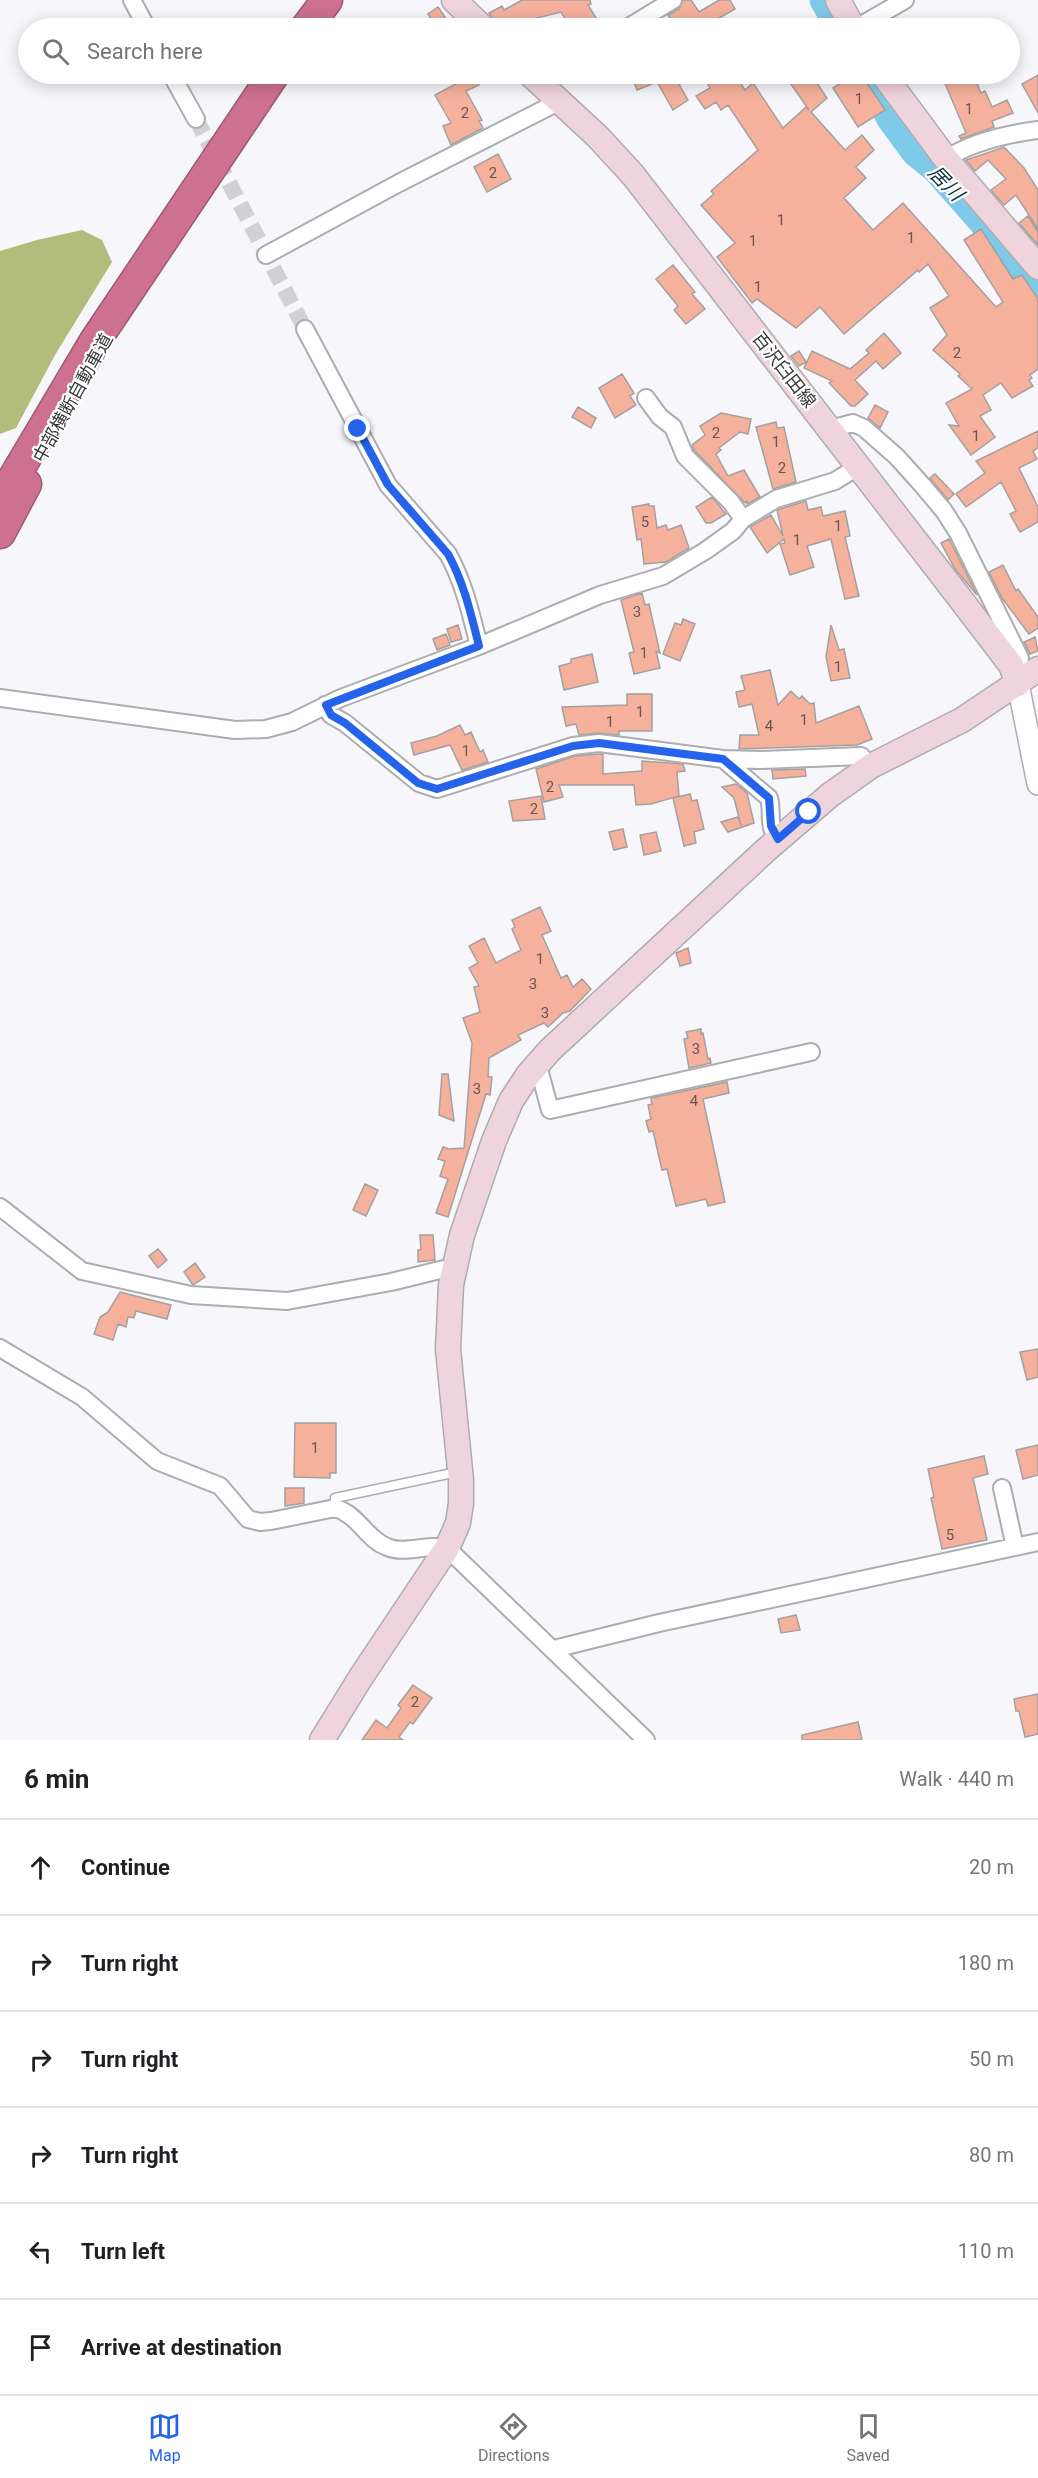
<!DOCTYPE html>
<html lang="en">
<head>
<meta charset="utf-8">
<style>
	body { margin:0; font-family:Roboto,"Noto Sans JP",sans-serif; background:#f6f6f6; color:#202124 }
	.stop { position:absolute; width:18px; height:18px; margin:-14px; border:4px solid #2563eb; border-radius:50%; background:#fff }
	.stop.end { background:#2563eb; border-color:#fff; box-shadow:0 2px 6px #0008 }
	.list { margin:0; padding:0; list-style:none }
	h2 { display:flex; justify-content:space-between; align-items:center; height:78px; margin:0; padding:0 24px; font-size:26px }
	h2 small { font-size:20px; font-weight:400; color:#757577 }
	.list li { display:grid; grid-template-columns:39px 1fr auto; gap:18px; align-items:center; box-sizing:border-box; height:96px; padding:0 24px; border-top:2px solid #e0e0e0 }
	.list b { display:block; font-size:22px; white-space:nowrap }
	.list em { font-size:20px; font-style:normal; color:#757577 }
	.icon { flex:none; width:33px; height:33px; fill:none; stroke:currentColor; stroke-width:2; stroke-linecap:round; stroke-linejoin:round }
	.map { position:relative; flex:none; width:1038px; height:1740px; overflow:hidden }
	.search { position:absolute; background:#fff; box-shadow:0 3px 15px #0003; left:18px; right:18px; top:18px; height:66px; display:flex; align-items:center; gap:15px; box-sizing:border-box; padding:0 21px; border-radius:33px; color:#757577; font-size:22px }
	.sheet { height:654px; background:#fff }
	nav { display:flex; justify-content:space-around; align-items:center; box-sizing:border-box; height:84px; border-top:2px solid #e0e0e0; background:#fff; font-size:16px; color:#757577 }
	nav a { display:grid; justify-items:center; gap:3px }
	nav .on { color:#2563eb }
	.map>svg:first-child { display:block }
	.forest { fill:#b2bc7b }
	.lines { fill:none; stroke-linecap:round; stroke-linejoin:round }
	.river { stroke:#7fcae9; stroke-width:27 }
	.building { fill:#f6b19d; stroke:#a4a09f; stroke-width:1.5 }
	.minor-tunnel { stroke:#d1d1d4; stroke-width:16; stroke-dasharray:16 8; stroke-linecap:butt }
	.service-casing { stroke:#acadb0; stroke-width:11 }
	.minor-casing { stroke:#acadb0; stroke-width:20 }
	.tertiary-casing { stroke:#acadb0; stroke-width:24 }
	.secondary-casing { stroke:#acadb0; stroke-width:27 }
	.motorway-casing { stroke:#9a5c71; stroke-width:33 }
	.service { stroke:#fff; stroke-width:8 }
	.minor { stroke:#fff; stroke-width:16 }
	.tertiary { stroke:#fff; stroke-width:21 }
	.secondary { stroke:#f0d4dd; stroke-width:24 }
	.motorway { stroke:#ce708f; stroke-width:30 }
	.route { stroke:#2563eb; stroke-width:8 }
	.labels { text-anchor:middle; stroke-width:4.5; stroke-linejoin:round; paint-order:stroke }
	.number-label { font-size:15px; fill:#685652 }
	.street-label { font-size:18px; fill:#383839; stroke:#fff }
	.water-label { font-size:20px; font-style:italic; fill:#0d313e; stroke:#fff }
</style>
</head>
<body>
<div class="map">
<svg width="1038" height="1740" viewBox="0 0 1038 1740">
	<rect width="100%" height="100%" fill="#f7f7fb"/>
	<path class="forest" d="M 82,230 L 102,240 L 112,262 L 55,355 L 16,428 L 0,434 L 0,251 L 37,240 Z"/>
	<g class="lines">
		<path class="river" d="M 823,0 L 839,28
			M 865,74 L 890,119 L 915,153 L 936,170 L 1038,286"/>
	</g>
	<path class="building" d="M 522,0 L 590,0 L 591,4 L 588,5 L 598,21 L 588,28 L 571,28 L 561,12 L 529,20 L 531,24 L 521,28 L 499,28 L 489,13 L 502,6 L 504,10 Z
		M 683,0 L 691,0 L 699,12 L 719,0 L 730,0 L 735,9 L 702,28 L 676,28 L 668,15 L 679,9 Z
		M 438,7 L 445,17 L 434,24 L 428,14 Z
		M 474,74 L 479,85 L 466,91 L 482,120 L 479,121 L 483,128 L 451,145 L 443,126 L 451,123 L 435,95 Z
		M 631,74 L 677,74 L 680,86 L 688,100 L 673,110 L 657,82 L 637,90 Z
		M 717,74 L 735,74 L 745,90 L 753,83 L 783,128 L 806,107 L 809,110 L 784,74 L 811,74 L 827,98 L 811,112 L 845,150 L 862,135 L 874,150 L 856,167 L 866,178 L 844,198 L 873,230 L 903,203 L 996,307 L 1003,302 L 964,240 L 981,229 L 1013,279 L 1022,275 L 1038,299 L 1038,369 L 1030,375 L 1032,378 L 1029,380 L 1033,386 L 1012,398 L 1001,383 L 983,395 L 991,410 L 980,416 L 995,437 L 971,455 L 949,425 L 959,426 L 946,403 L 972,389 L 958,376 L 960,374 L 933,350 L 947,335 L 930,308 L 949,296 L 928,264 L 919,272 L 918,270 L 844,334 L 820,307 L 796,328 L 757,299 L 752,303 L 717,257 L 735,243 L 701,205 L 714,194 L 711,191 L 758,150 L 728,105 L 721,110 L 716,102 L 705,109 L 696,96 L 710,88 L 706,81 Z
		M 855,74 L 861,74 L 885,110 L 858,127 L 833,88 Z
		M 941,74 L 973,74 L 981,93 L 985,91 L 992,107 L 1007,100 L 1013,113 L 992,121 L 994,127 L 961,139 L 959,136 L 966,133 Z
		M 1038,75 L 1038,113 L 1022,84 Z
		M 1004,147 L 1024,168 L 1038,190 L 1038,229 L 1016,195 L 1004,205 L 991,190 L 1006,179 L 988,160 L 975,171 L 966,160 Z
		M 498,154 L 511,179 L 487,192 L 474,167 Z
		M 1028,216 L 1038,232 L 1038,245 L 1019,223 Z
		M 673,265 L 695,292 L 692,294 L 705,309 L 686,324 L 674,310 L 678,306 L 656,279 Z
		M 884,333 L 901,353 L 883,369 L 876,361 L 855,380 L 868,394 L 855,406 L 851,406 L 829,383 L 832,381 L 804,368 L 812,351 L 850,369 L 869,353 L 866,350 Z
		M 799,351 L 806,362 L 799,366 L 791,356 Z
		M 622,374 L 634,393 L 630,396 L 636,405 L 615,418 L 599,388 Z
		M 875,405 L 888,412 L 880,428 L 868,418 Z
		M 578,407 L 596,418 L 591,428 L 572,417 Z
		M 721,413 L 751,419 L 748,434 L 740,432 L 719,448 L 721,450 L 716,454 L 728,476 L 744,470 L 760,497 L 747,504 L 747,501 L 745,503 L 694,450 L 692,445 L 705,435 L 700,426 Z
		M 776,422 L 777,428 L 784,427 L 796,482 L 773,489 L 756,427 Z
		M 1038,431 L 1038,448 L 1033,451 L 1037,459 L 1019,468 L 1038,507 L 1038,522 L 1020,532 L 1010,514 L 1016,511 L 1001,482 L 966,507 L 956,494 L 985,473 L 976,461 Z
		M 935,474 L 954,494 L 948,500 L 930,478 Z
		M 712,497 L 726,514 L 711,523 L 706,523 L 696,507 Z
		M 806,501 L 808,510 L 821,507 L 823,516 L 845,511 L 850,536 L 845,537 L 859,596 L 845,599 L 831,539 L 807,546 L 814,567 L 790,575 L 780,544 L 785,543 L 784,539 L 767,553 L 750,527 L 771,515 L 783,536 L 777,510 Z
		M 649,504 L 649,506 L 654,506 L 657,528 L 666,525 L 668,530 L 681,525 L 689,548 L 666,562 L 644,564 L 641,539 L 637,540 L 632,507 Z
		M 949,539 L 977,595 L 955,569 L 941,543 Z
		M 1003,565 L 1016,591 L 1018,589 L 1038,617 L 1038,628 L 1029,634 L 1002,598 L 989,572 Z
		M 642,593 L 645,605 L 649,604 L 660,653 L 656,651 L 660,668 L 634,674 L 629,653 L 634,652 L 621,600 Z
		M 683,619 L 695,624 L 680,661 L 663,654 L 675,623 L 681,625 Z
		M 458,625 L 462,639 L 451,642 L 447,629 Z
		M 831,625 L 839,650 L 844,649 L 850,678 L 831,681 L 826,657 Z
		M 446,634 L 450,645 L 437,650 L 433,639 Z
		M 1035,637 L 1038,651 L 1030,654 L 1024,642 Z
		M 592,654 L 598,682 L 564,690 L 559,666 L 571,663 L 571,659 Z
		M 770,670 L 778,705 L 791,691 L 799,699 L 802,696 L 810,704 L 814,703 L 816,723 L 859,706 L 872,739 L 857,745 L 739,749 L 740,735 L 759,735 L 752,704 L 739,707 L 736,692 L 745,690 L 741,676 Z
		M 627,694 L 652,694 L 652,731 L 619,731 L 619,735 L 598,733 L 579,735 L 576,724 L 566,726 L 562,707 L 627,705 Z
		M 460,725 L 465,735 L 471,732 L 480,752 L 483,750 L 488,762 L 462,770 L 450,745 L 414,755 L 411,743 L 437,736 Z
		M 599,754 L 603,754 L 603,774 L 642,771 L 642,761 L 683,764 L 685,771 L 677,772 L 679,796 L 651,804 L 636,805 L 634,785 L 559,785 L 563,797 L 544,802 L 536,769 L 575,756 Z
		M 805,769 L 806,776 L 773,779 L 772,770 Z
		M 736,784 L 747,793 L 754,823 L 728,832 L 721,822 L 738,817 L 741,826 L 734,798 L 722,787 Z
		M 690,794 L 692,801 L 697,800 L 704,829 L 694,832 L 696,843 L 684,846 L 673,798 Z
		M 541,796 L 545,819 L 513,821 L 509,801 Z
		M 623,829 L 627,847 L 614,850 L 609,832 Z
		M 656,832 L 661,851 L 644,855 L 640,835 Z
		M 540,907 L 551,931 L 542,935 L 561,978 L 567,975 L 573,987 L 582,979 L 591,989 L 570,1011 L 563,1013 L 548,1027 L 544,1023 L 518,1035 L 521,1040 L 489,1058 L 488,1077 L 492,1077 L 490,1095 L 486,1094 L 448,1217 L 436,1213 L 448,1179 L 440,1176 L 445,1161 L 438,1159 L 443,1147 L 449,1149 L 464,1148 L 472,1043 L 463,1018 L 480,1012 L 474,987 L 479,986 L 469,968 L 478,963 L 469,946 L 484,938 L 496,963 L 521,950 L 512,929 L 515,927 L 512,920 Z
		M 688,948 L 691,963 L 680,966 L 676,953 Z
		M 701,1029 L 701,1034 L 703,1033 L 708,1059 L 710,1058 L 711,1063 L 689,1068 L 684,1039 L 688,1038 L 686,1032 Z
		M 442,1074 L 448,1074 L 454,1121 L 439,1115 Z
		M 727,1082 L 729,1093 L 703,1099 L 725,1202 L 708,1206 L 706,1199 L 676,1206 L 667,1169 L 662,1170 L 653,1131 L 649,1132 L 646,1121 L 651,1119 L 648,1105 L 652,1104 L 651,1098 Z
		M 365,1184 L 378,1190 L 366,1216 L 353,1210 Z
		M 420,1235 L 433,1235 L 435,1260 L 418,1262 L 418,1250 L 421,1250 Z
		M 158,1249 L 167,1260 L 158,1268 L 149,1256 Z
		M 195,1263 L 205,1277 L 193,1285 L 184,1272 Z
		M 120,1292 L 171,1305 L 167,1319 L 136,1311 L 134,1318 L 128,1317 L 126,1327 L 118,1324 L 113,1340 L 94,1334 L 100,1317 L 108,1312 Z
		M 1038,1349 L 1038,1377 L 1027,1380 L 1020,1352 Z
		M 295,1423 L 336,1423 L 336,1473 L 330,1473 L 330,1478 L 294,1477 Z
		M 1038,1445 L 1038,1475 L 1023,1479 L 1016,1450 Z
		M 984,1456 L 988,1474 L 973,1478 L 987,1540 L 942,1549 L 931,1498 L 934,1497 L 928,1469 Z
		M 285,1488 L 304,1488 L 304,1503 L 285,1506 Z
		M 796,1615 L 800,1630 L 781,1633 L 778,1619 Z
		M 413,1685 L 432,1698 L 413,1724 L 410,1722 L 399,1737 L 403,1740 L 362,1740 L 376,1720 L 387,1728 L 401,1708 L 398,1705 Z
		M 1038,1694 L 1038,1734 L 1025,1737 L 1019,1711 L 1016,1711 L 1014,1699 Z
		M 858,1722 L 862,1740 L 802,1740 L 802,1735 Z"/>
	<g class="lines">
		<path class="minor-tunnel" d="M 196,119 L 305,329"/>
		<defs>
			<path id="service" d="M 335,1508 L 335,1498 L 457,1472"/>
			<path id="minor" d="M 132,0 L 147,28
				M 627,28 L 673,0
				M 856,28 L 905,0
				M 171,74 L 196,119
				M 946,159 C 973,141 1007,134 1038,130
				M 266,255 L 399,183 L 560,101
				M 305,329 L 388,485 L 448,554 C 464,583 471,614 479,646
				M 646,398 L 660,417 L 673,427 L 685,456 L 731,502 L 743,519
				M 830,429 L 853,423 L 864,428 L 897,457 L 923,486 L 944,511 L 958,533 L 1020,658 L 1019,664 L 1012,669
				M 0,698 L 235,730 L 266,729 L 292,722 L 341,698 L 479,646 L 600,595 L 663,576 L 705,551 L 733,531 L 743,519 L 776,499 L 835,481 L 859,466
				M 325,705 L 331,715 L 345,723 L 419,783 L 437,789 L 573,746 L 599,743 L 723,759 L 760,760 L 861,756 L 871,766
				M 723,759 L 769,798 C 773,812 767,827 778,839
				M 535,1066 L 540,1073 L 550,1110 L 811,1052
				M 0,1207 L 82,1271 L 191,1295 L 287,1301 L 391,1282 L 444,1269 L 453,1270
				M 0,1348 L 82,1397 L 157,1461 L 220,1486 L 248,1519 L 260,1522 L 271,1521 L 335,1508 C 358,1514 366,1539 387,1547 C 406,1555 428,1543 447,1548 L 646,1740
				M 1002,1488 L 1015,1547
				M 554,1649 L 659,1623 L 1038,1542"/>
			<path id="tertiary" d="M 1018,684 L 1038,784"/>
			<path id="secondary" d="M 454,0 L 483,28
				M 838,0 L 853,28
				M 530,74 L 598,137 L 633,175 L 959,597 L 1011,665 L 1018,684
				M 883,74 L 946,159 L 1038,267
				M 322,1740 L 361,1677 L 447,1548 L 458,1523 L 461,1503 L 461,1480 L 448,1349 L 451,1285 L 462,1235 L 494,1141 L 511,1101 L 528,1075 L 550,1050 L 766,850 L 830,795 L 871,766 L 962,720 L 1038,669"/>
			<path id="motorway" d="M 306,28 L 327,0
				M 0,501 L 95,341 L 274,74
				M 0,533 L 26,484"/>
		</defs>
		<use href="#service" class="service-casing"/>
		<use href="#minor" class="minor-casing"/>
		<use href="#tertiary" class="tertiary-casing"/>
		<use href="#secondary" class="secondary-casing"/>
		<use href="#motorway" class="motorway-casing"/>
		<use href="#service" class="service"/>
		<use href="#minor" class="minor"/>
		<use href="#tertiary" class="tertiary"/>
		<use href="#secondary" class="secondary"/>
		<use href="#motorway" class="motorway"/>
	</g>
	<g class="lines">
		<path class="route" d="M 358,429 L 388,485 L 448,554 C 464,583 471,614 479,646 L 326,705 L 331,715 L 345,723 L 418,783 L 437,789 L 573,746 L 599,743 L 723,759 L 769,798 L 771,826 L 778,839 L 809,812"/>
	</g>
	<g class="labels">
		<g class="number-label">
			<text x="859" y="104">1</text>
			<text x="969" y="114">1</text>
			<text x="465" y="118">2</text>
			<text x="493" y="178">2</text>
			<text x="781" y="225">1</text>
			<text x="911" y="243">1</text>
			<text x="753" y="246">1</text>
			<text x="758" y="292">1</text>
			<text x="957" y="358">2</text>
			<text x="716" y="438">2</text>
			<text x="976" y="441">1</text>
			<text x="776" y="447">1</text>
			<text x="782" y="473">2</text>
			<text x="645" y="527">5</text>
			<text x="838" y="531">1</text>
			<text x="797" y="545">1</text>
			<text x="637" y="617">3</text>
			<text x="644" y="658">1</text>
			<text x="838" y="672">1</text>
			<text x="640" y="717">1</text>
			<text x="804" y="725">1</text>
			<text x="610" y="727">1</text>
			<text x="769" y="731">4</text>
			<text x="466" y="756">1</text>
			<text x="550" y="792">2</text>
			<text x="534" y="814">2</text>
			<text x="540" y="964">1</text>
			<text x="533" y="989">3</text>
			<text x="545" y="1018">3</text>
			<text x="696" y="1054">3</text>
			<text x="477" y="1094">3</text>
			<text x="694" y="1106">4</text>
			<text x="315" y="1453">1</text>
			<text x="950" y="1540">5</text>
			<text x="415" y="1707">2</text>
		</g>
		<g class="street-label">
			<text transform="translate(784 370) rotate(52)" y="6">百沢臼田線</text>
			<text transform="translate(73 398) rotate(-61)" y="6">中部横断自動車道</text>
		</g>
		<g class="water-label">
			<text transform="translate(946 183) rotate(46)" y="7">居川</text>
		</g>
	</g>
</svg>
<div class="stop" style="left:809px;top:812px"></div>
<div class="stop end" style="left:358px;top:429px"></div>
<div class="search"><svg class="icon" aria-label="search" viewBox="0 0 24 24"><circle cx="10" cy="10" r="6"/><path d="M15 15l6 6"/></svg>Search here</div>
</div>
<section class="sheet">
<h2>6 min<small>Walk · 440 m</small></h2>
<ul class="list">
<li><svg class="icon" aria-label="ahead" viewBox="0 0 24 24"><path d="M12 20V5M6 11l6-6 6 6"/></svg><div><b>Continue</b></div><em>20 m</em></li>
<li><svg class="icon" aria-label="right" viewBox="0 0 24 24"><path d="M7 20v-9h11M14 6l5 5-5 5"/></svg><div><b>Turn right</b></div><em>180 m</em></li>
<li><svg class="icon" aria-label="right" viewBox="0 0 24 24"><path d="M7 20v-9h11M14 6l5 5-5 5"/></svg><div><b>Turn right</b></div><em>50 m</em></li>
<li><svg class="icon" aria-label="right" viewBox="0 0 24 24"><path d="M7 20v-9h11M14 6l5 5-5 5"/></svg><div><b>Turn right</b></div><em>80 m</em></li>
<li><svg class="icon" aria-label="left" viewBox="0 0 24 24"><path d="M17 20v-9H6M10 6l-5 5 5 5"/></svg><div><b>Turn left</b></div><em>110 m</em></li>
<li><svg class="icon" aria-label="arrive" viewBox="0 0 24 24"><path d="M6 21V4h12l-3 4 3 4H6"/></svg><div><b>Arrive at destination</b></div></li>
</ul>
</section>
<nav>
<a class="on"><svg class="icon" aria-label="map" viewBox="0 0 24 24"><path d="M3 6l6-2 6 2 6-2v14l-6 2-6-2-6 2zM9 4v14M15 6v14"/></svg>Map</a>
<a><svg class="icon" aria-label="directions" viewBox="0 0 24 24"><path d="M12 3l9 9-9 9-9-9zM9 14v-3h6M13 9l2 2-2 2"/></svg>Directions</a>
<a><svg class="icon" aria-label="saved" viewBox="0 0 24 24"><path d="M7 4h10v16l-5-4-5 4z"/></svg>Saved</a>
</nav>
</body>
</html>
